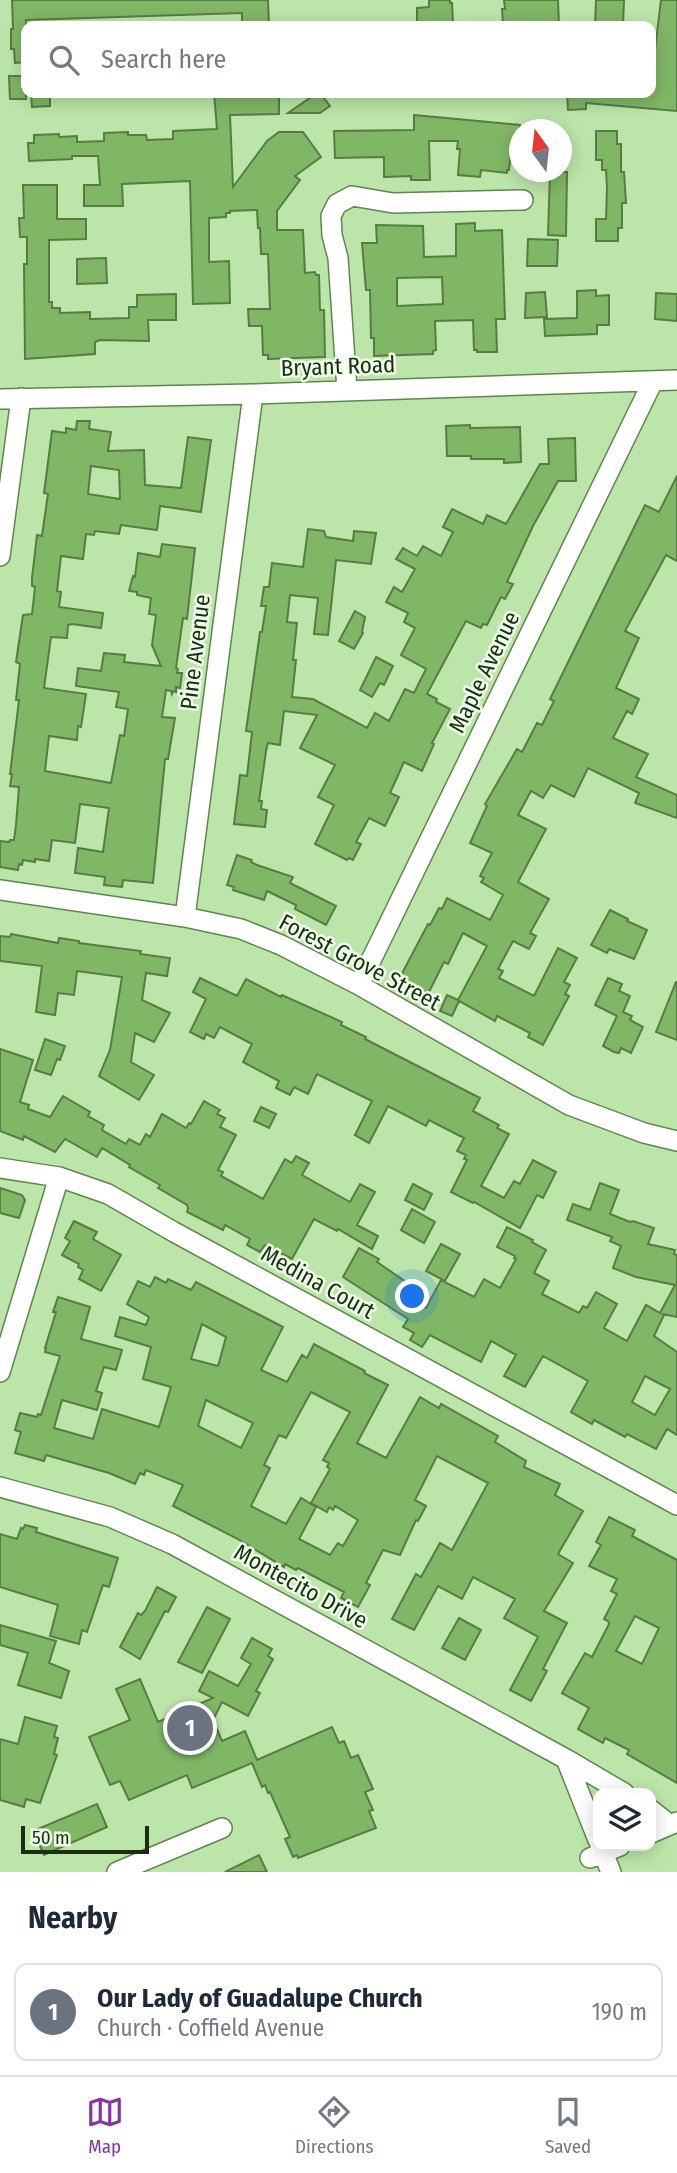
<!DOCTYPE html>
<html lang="en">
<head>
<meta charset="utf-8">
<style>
	body { margin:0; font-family:"Fira Sans Condensed",sans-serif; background:#f2f2f3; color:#1f2937 }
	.controls { position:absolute; right:21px; bottom:21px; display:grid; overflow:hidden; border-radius:14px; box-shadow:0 4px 18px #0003 }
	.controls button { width:63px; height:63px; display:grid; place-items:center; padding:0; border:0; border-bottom:2px solid #e0e1e3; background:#fff; color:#1f2937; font:35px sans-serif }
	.compass { position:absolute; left:509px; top:119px; width:63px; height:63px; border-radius:50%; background:#fff; box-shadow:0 4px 18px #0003; rotate:345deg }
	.scale { position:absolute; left:21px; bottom:18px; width:128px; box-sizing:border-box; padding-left:7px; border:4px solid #1c2c15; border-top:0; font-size:19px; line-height:24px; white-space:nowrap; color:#1c2c15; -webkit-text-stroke:5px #edffe6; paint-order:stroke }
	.you { position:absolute; left:413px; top:1297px; width:24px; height:24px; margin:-18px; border:5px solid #fff; border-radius:50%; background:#1a73e8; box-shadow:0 0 0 10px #1a73e833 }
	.badge { display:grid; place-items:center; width:46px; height:46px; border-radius:50%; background:#8734a3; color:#fff; font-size:23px; font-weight:700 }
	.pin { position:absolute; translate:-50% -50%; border:4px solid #fff; box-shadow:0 2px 7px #0006 }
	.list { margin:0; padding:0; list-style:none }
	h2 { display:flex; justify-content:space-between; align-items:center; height:91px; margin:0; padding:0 28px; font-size:30px }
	h2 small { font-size:23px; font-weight:400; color:#747a83 }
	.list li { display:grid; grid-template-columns:46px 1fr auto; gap:21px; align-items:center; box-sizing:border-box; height:98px; margin:0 14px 14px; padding:0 14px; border:2px solid #e0e1e3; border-radius:14px }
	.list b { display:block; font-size:26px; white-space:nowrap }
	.list p { margin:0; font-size:23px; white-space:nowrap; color:#747a83 }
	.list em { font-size:23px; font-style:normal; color:#747a83 }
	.icon { flex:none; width:38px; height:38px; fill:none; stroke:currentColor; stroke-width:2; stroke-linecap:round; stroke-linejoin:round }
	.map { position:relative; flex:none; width:677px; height:1872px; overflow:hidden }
	.search { position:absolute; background:#fff; box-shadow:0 4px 18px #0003; left:21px; right:21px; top:21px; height:77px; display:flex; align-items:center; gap:18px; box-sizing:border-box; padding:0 24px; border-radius:14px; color:#747a83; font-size:26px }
	.sheet { height:203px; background:#fff }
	nav { display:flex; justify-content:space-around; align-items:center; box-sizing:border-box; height:98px; border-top:2px solid #e0e1e3; background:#fff; font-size:19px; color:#747a83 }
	nav a { display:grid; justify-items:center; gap:4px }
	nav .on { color:#8734a3 }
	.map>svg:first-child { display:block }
	.building { fill:#80b765; stroke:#567c43; stroke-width:2; fill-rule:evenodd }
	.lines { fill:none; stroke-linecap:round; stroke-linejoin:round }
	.minor-casing { stroke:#5f864d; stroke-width:22 }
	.minor { stroke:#fff; stroke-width:19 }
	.labels { text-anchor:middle; stroke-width:5; stroke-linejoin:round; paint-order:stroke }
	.street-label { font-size:23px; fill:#1c2c15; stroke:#edffe6 }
</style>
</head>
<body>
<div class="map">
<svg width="677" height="1872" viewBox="0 0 677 1872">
	<rect width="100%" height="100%" fill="#bce6a9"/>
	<path class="building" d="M 12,0 L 268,0 L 269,26 L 242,26 L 242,13 L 26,20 L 26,62 L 15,63 L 14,49 L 11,49 L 11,29 L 13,29 Z
		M 429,0 L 450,0 L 450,3 L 452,3 L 453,22 L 451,22 L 451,26 L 417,26 L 417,8 L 429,7 Z
		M 504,0 L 558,0 L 559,26 L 505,26 L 505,23 L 503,23 L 502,9 L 505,9 Z
		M 596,0 L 624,0 L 623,26 L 595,26 Z
		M 661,0 L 677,0 L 677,111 L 586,103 L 586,109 L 568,110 L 567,93 L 651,93 L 651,66 L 653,66 Z
		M 9,76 L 26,76 L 26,99 L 10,99 Z
		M 31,93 L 50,93 L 50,106 L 32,107 Z
		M 214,93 L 234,93 L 234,97 L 279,96 L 279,114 L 230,115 L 233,187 L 267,141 L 279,132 L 303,132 L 321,157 L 295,176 L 300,180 L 277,211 L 277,230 L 303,230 L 305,273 L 315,272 L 316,275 L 319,275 L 320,310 L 324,310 L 325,357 L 268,359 L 268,355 L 263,355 L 262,326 L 249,326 L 248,309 L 270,309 L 268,254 L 261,254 L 260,228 L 258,228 L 257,210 L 230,211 L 230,213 L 226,213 L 226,217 L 209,218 L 209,262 L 229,261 L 230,303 L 193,304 L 190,181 L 122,184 L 123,206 L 84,206 L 84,185 L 100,185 L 98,156 L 72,156 L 72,159 L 29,161 L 28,143 L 34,143 L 34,135 L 59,134 L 59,137 L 77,136 L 77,142 L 104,141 L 104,133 L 128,132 L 128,135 L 146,135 L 147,140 L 173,139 L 173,131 L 217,129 Z
		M 317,93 L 320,93 L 330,106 L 320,113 L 288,113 Z
		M 414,115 L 520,125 L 520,142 L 512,141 L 509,170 L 507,170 L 507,173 L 481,170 L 480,177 L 458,175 L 460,149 L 457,149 L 458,141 L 429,141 L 430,180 L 411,180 L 411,176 L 384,177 L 384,157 L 335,158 L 334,131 L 414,130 Z
		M 596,131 L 617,131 L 617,144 L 621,144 L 621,172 L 624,172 L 626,203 L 622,203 L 622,228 L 618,228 L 618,241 L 596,241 L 596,219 L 606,219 L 607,188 L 606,170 L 602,170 L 602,160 L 596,160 Z
		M 550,172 L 567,172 L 566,236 L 548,235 Z
		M 23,185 L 57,185 L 57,219 L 86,219 L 86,239 L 49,240 L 49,302 L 52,302 L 52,308 L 60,308 L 60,313 L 90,312 L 90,319 L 129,318 L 129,307 L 137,307 L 137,295 L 176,294 L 176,320 L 148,320 L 149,341 L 100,340 L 95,342 L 95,354 L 25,359 L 24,264 L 27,264 L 27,237 L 20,237 L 19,218 L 24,218 Z
		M 475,223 L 475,231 L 502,230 L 505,319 L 496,319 L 497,352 L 477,352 L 477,350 L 474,350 L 473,320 L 435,321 L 436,350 L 433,351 L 433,354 L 374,356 L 374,338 L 371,338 L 370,290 L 366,290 L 362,243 L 377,243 L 376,225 L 423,226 L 424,257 L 456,256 L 456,224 ZM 442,277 L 443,304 L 397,306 L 397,278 Z
		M 528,239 L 558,240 L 557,266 L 527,266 Z
		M 106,258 L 107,283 L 77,284 L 77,259 Z
		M 596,290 L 596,296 L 609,295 L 609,325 L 597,325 L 597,334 L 545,336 L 544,319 L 577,318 L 577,291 Z
		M 545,292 L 547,317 L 525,318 L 526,293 Z
		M 656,293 L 677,294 L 677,321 L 655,319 Z
		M 77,421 L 90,421 L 89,429 L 111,432 L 108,451 L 144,450 L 145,485 L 181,488 L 188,437 L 211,440 L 201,512 L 160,506 L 157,530 L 121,525 L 119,534 L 95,531 L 94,535 L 86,534 L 83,559 L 61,556 L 57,591 L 61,592 L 59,607 L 103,613 L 101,628 L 72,624 L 68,625 L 67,638 L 51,637 L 44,688 L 86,694 L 81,727 L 78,726 L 77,740 L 49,736 L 45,771 L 111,783 L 120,735 L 124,736 L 128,709 L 116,707 L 119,692 L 76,686 L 78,668 L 101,671 L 104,653 L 125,655 L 124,662 L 161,666 L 152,645 L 156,615 L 149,614 L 151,598 L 137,595 L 137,592 L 129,591 L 133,576 L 135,577 L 138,553 L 160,557 L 162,544 L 195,548 L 187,619 L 183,618 L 176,668 L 178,669 L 177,673 L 182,673 L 180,688 L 176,687 L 176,692 L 173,691 L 172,694 L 171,691 L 166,690 L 162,717 L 175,718 L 168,759 L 165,759 L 153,883 L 123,880 L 122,887 L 104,885 L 105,877 L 75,873 L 78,848 L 103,852 L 109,808 L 80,804 L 75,843 L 52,840 L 49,861 L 35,859 L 35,862 L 23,860 L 22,865 L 19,864 L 18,870 L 0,867 L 0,841 L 9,842 L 10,840 L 14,840 L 16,825 L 19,787 L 10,786 L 12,774 L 10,774 L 19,700 L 16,700 L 20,664 L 16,662 L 23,615 L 32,614 L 35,587 L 32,586 L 32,578 L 37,535 L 42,536 L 48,494 L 44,493 L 52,431 L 66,433 L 66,428 L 76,430 ZM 91,466 L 119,470 L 120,499 L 88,494 Z
		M 470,425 L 470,428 L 520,427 L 521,462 L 504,463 L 504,459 L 471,459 L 471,456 L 447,456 L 446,426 Z
		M 575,438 L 576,481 L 558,481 L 533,526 L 507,582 L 513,584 L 505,599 L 501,597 L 487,625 L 483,624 L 481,628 L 466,621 L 427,694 L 437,699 L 436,702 L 450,709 L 432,743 L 434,744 L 422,771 L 404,762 L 390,793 L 399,797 L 385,826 L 369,818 L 356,842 L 361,844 L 353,860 L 349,858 L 347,860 L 315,844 L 334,805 L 318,797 L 335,765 L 300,748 L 317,715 L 284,711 L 280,745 L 268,743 L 266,751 L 259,801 L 262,801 L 261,809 L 267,810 L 265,827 L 234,824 L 240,775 L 247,776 L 252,732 L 246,731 L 260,632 L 262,632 L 266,606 L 261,606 L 264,587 L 269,587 L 272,563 L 303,567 L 308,529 L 324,531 L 326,537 L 353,541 L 354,531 L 376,533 L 371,564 L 336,560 L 328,635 L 314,634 L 318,598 L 290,595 L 287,622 L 297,623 L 293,660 L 296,660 L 292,697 L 313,699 L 367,728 L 375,713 L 389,721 L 405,689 L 414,693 L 426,669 L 401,655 L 415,628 L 404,622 L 408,613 L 386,602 L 394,587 L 402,592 L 415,569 L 396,559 L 403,548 L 417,556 L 423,546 L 441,556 L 453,532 L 443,527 L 452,509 L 483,524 L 487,515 L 506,524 L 540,464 L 549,464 L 548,439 Z
		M 677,476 L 677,561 L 666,555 L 625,631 L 639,638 L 616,688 L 639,699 L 632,714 L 627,711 L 613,738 L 648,754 L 636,777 L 677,795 L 677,818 L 635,803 L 639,793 L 588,768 L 574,797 L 551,785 L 543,798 L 531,791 L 518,815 L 546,829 L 518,882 L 549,899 L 530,933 L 536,936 L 529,949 L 513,941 L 498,969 L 503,971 L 499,978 L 534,996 L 558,948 L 577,958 L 564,982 L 570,985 L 565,994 L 569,996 L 543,1045 L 528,1037 L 530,1033 L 497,1016 L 495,1021 L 459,1001 L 452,1016 L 440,1011 L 447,995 L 458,1000 L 487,946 L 463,933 L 448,964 L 444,962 L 428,994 L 399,979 L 428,924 L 430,925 L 439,908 L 442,909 L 447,898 L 490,920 L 503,895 L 481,882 L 484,878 L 480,876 L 492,853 L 470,843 L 487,806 L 485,804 L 517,749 L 522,752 L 537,723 L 542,725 L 554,701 L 550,699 L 645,505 L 659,512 Z
		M 355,611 L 365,617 L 362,632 L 363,633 L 354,649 L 339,641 Z
		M 376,657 L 393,666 L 384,685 L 380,683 L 372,697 L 360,690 Z
		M 237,855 L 252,860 L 251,862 L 257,865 L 293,877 L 290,883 L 336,906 L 326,925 L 295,909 L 296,905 L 267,891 L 264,900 L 233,890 L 234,887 L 227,885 Z
		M 610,910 L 628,919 L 627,921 L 647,930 L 634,959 L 609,949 L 607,953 L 591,945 Z
		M 11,934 L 58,943 L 59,938 L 79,941 L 79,943 L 141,951 L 140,954 L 170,958 L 167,976 L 146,973 L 142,1000 L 170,1013 L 154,1042 L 135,1033 L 131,1062 L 154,1075 L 139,1100 L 99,1076 L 110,1050 L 122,977 L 77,971 L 74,995 L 58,993 L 55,1015 L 36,1012 L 42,966 L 0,961 L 0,936 L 10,937 Z
		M 200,978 L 237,996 L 246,979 L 281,997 L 282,995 L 342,1022 L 341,1025 L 366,1037 L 365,1039 L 480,1098 L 473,1111 L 499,1125 L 497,1128 L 509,1134 L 481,1186 L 504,1198 L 514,1181 L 520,1184 L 533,1160 L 556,1172 L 543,1198 L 537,1195 L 520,1228 L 474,1202 L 473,1203 L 451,1192 L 467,1160 L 464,1159 L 466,1155 L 457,1151 L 464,1138 L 429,1120 L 426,1126 L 388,1106 L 369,1143 L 355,1135 L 372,1101 L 317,1074 L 308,1094 L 294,1087 L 290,1095 L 276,1088 L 279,1081 L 243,1062 L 252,1044 L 220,1027 L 214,1038 L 206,1034 L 204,1039 L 190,1032 L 206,999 L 193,992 Z
		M 608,978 L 622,984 L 619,991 L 630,996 L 623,1012 L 632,1016 L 630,1020 L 643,1027 L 631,1053 L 621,1048 L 619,1053 L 614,1052 L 603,1046 L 617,1016 L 595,1005 Z
		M 676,982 L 677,982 L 677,1040 L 656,1032 Z
		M 45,1039 L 65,1046 L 60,1060 L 57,1059 L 51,1075 L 35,1070 Z
		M 0,1049 L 33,1060 L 20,1102 L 29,1105 L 28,1109 L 50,1117 L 63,1096 L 90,1112 L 88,1116 L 104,1125 L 102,1130 L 126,1144 L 129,1139 L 140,1145 L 146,1134 L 150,1137 L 162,1114 L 186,1128 L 189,1123 L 191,1124 L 204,1101 L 220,1110 L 217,1114 L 225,1118 L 220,1127 L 236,1135 L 218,1170 L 223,1172 L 221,1176 L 263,1199 L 285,1159 L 292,1163 L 296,1156 L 309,1163 L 302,1175 L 350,1202 L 360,1184 L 375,1192 L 357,1225 L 378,1236 L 372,1249 L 338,1229 L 337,1231 L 314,1219 L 292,1259 L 265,1245 L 260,1252 L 247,1245 L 250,1239 L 225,1225 L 223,1230 L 187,1212 L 188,1208 L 187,1205 L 158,1188 L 160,1185 L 129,1167 L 130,1165 L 102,1148 L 97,1157 L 65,1139 L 55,1152 L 24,1136 L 23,1140 L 0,1131 Z
		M 261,1107 L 276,1114 L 269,1128 L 254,1121 Z
		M 600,1183 L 619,1190 L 610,1214 L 630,1222 L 633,1221 L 654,1228 L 648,1244 L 675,1250 L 674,1254 L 677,1255 L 677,1317 L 662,1314 L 664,1315 L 654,1336 L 677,1352 L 677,1435 L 667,1429 L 656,1449 L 627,1434 L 625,1437 L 594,1420 L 592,1424 L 571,1412 L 588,1381 L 543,1356 L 525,1387 L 504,1376 L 516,1355 L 491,1341 L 481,1362 L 430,1335 L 422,1347 L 410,1340 L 414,1333 L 403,1327 L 408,1319 L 343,1277 L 359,1248 L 379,1259 L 377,1262 L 409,1284 L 402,1294 L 426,1308 L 441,1280 L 474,1297 L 484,1279 L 500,1288 L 516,1259 L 514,1258 L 515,1256 L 497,1247 L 507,1227 L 533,1240 L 532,1242 L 546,1250 L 534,1273 L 549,1281 L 542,1294 L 579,1313 L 583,1306 L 587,1308 L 596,1292 L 617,1304 L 604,1328 L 627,1341 L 646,1305 L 660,1313 L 675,1285 L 636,1277 L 613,1268 L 621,1246 L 610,1241 L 612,1237 L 567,1220 L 573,1204 L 590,1210 ZM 645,1376 L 670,1389 L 655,1415 L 632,1402 Z
		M 413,1184 L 432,1194 L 424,1210 L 405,1200 Z
		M 0,1188 L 22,1195 L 25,1200 L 19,1218 L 0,1213 Z
		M 412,1209 L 435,1222 L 424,1243 L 401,1230 Z
		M 74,1221 L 97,1232 L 93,1239 L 121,1255 L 101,1291 L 79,1279 L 83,1270 L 78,1267 L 79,1264 L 62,1255 L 70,1241 L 65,1238 Z
		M 441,1244 L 460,1254 L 445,1281 L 426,1271 Z
		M 155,1277 L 166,1283 L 168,1279 L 191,1290 L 196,1282 L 283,1327 L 261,1370 L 287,1382 L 302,1355 L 307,1358 L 314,1344 L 365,1371 L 364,1373 L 388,1385 L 357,1443 L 386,1458 L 420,1397 L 439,1408 L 441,1404 L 498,1436 L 495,1442 L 526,1461 L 524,1467 L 560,1484 L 555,1495 L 583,1511 L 558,1554 L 573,1563 L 544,1611 L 567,1623 L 543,1669 L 547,1671 L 531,1701 L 510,1690 L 538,1637 L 504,1618 L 515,1599 L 473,1577 L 462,1599 L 438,1586 L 414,1630 L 392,1619 L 416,1574 L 421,1577 L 440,1543 L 452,1550 L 488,1483 L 437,1456 L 415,1500 L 426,1506 L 418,1521 L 416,1520 L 400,1555 L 383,1550 L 366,1583 L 370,1585 L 358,1607 L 341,1598 L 344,1592 L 298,1568 L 296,1570 L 285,1564 L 284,1567 L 236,1538 L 173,1506 L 183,1485 L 146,1470 L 144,1475 L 140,1473 L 135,1484 L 109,1473 L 46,1455 L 44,1461 L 15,1453 L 21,1432 L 15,1430 L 20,1413 L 37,1417 L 38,1414 L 41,1415 L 60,1356 L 45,1352 L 46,1348 L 45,1348 L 56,1312 L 53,1312 L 58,1297 L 90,1307 L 81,1339 L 122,1350 L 116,1370 L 104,1367 L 96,1391 L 102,1393 L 97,1410 L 62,1400 L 54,1428 L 93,1439 L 102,1409 L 159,1427 L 171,1387 L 143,1379 L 151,1347 L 115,1336 L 120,1317 L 146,1325 L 149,1317 L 127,1304 L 138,1281 L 150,1287 ZM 202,1324 L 226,1337 L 218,1366 L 191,1359 ZM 311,1392 L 350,1412 L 323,1460 L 329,1463 L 327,1467 L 330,1469 L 311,1503 L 327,1512 L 329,1507 L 333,1510 L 335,1506 L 358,1520 L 343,1546 L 338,1543 L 330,1555 L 299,1539 L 316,1507 L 301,1498 L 286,1524 L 251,1506 L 270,1468 L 264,1465 L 279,1435 L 286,1438 ZM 206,1400 L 253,1423 L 241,1448 L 198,1426 Z
		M 609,1517 L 635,1530 L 632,1536 L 677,1560 L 677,1783 L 627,1754 L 629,1750 L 605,1738 L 603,1743 L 578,1729 L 589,1708 L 562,1693 L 585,1653 L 592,1657 L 609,1624 L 608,1621 L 604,1619 L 617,1594 L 611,1591 L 617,1579 L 589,1566 L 601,1545 L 596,1542 ZM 635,1616 L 659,1628 L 642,1664 L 616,1651 Z
		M 25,1525 L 37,1528 L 36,1532 L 118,1558 L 109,1587 L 103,1585 L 87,1632 L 82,1630 L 79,1644 L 50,1636 L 58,1605 L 0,1587 L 0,1534 L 17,1539 L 21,1528 L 23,1529 Z
		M 157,1587 L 176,1597 L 168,1612 L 165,1611 L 140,1659 L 120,1647 L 138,1613 L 141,1615 L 145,1611 Z
		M 207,1607 L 230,1619 L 202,1673 L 178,1662 Z
		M 459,1618 L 481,1630 L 465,1660 L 442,1648 Z
		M 0,1625 L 56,1641 L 49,1663 L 69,1671 L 61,1698 L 18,1685 L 28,1653 L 0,1645 Z
		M 252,1638 L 272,1649 L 268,1656 L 273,1659 L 256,1691 L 260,1693 L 248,1716 L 222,1702 L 213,1720 L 222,1741 L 245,1731 L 257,1760 L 332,1727 L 339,1743 L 344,1741 L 351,1758 L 358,1755 L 373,1789 L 365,1792 L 373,1810 L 369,1811 L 376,1828 L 298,1858 L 297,1855 L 293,1857 L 285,1839 L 290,1837 L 270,1792 L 268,1793 L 265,1785 L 262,1787 L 252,1763 L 192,1788 L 187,1775 L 129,1800 L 120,1781 L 110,1785 L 89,1737 L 130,1720 L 116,1689 L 140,1679 L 158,1722 L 213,1698 L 199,1691 L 209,1671 L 238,1686 L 251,1664 L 241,1658 Z
		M 25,1717 L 57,1726 L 54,1737 L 58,1738 L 54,1754 L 57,1755 L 40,1803 L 26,1799 L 24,1807 L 0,1800 L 0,1739 L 18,1744 Z
		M 97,1804 L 107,1827 L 44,1855 L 33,1831 Z
		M 259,1855 L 267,1872 L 225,1872 Z"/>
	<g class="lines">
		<defs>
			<path id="minor" d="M 347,390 L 338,258 L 332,235 L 331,216 L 337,204 L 352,196 L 393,203 L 523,200
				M 0,399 L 253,394 L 677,380
				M 0,556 L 21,398
				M 0,890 L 185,917 L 241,929 L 281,945 L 359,985 L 569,1105 L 644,1133 L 677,1141
				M 185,917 L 253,394
				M 359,985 L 653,381
				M 0,1168 L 59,1177 L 108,1194 L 174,1232 L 677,1505
				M 0,1372 L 59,1177
				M 0,1487 L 110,1517 L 172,1544 L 566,1759 L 624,1793
				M 566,1759 L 598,1840
				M 651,1810 L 670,1825
				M 651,1833 L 677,1822
				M 600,1846 L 611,1872
				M 590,1858 L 620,1846
				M 117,1872 L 222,1828"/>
		</defs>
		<use href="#minor" class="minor-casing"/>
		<use href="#minor" class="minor"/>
	</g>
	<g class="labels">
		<g class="street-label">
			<text transform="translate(338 366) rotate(-2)" y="8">Bryant Road</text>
			<text transform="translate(195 652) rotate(-83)" y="8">Pine Avenue</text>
			<text transform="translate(484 672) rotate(-64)" y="8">Maple Avenue</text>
			<text transform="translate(360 962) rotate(28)" y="8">Forest Grove Street</text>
			<text transform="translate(318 1282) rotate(29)" y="8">Medina Court</text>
			<text transform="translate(301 1586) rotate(29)" y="8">Montecito Drive</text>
		</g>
	</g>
</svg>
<div class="controls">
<button><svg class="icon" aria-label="layers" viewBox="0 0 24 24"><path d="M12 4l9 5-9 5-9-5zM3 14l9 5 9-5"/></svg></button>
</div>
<svg class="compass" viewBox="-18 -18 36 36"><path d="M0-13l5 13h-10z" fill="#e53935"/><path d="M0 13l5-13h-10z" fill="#747a83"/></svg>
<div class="scale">50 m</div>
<div class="you"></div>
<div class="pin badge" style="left:190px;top:1728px;background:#6b7280">1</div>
<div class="search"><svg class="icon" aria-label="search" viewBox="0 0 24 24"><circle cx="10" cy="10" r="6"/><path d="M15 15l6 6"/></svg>Search here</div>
</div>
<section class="sheet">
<h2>Nearby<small></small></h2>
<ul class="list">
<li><span class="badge" style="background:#6b7280">1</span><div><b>Our Lady of Guadalupe Church</b><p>Church · Coffield Avenue</p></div><em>190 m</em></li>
</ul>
</section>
<nav>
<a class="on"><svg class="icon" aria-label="map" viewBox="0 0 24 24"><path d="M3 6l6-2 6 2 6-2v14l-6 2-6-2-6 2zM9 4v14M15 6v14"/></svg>Map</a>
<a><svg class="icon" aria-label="directions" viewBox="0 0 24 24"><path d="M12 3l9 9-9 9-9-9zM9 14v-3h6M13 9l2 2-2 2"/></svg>Directions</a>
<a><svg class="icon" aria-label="saved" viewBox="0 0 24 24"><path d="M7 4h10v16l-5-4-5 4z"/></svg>Saved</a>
</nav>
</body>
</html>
